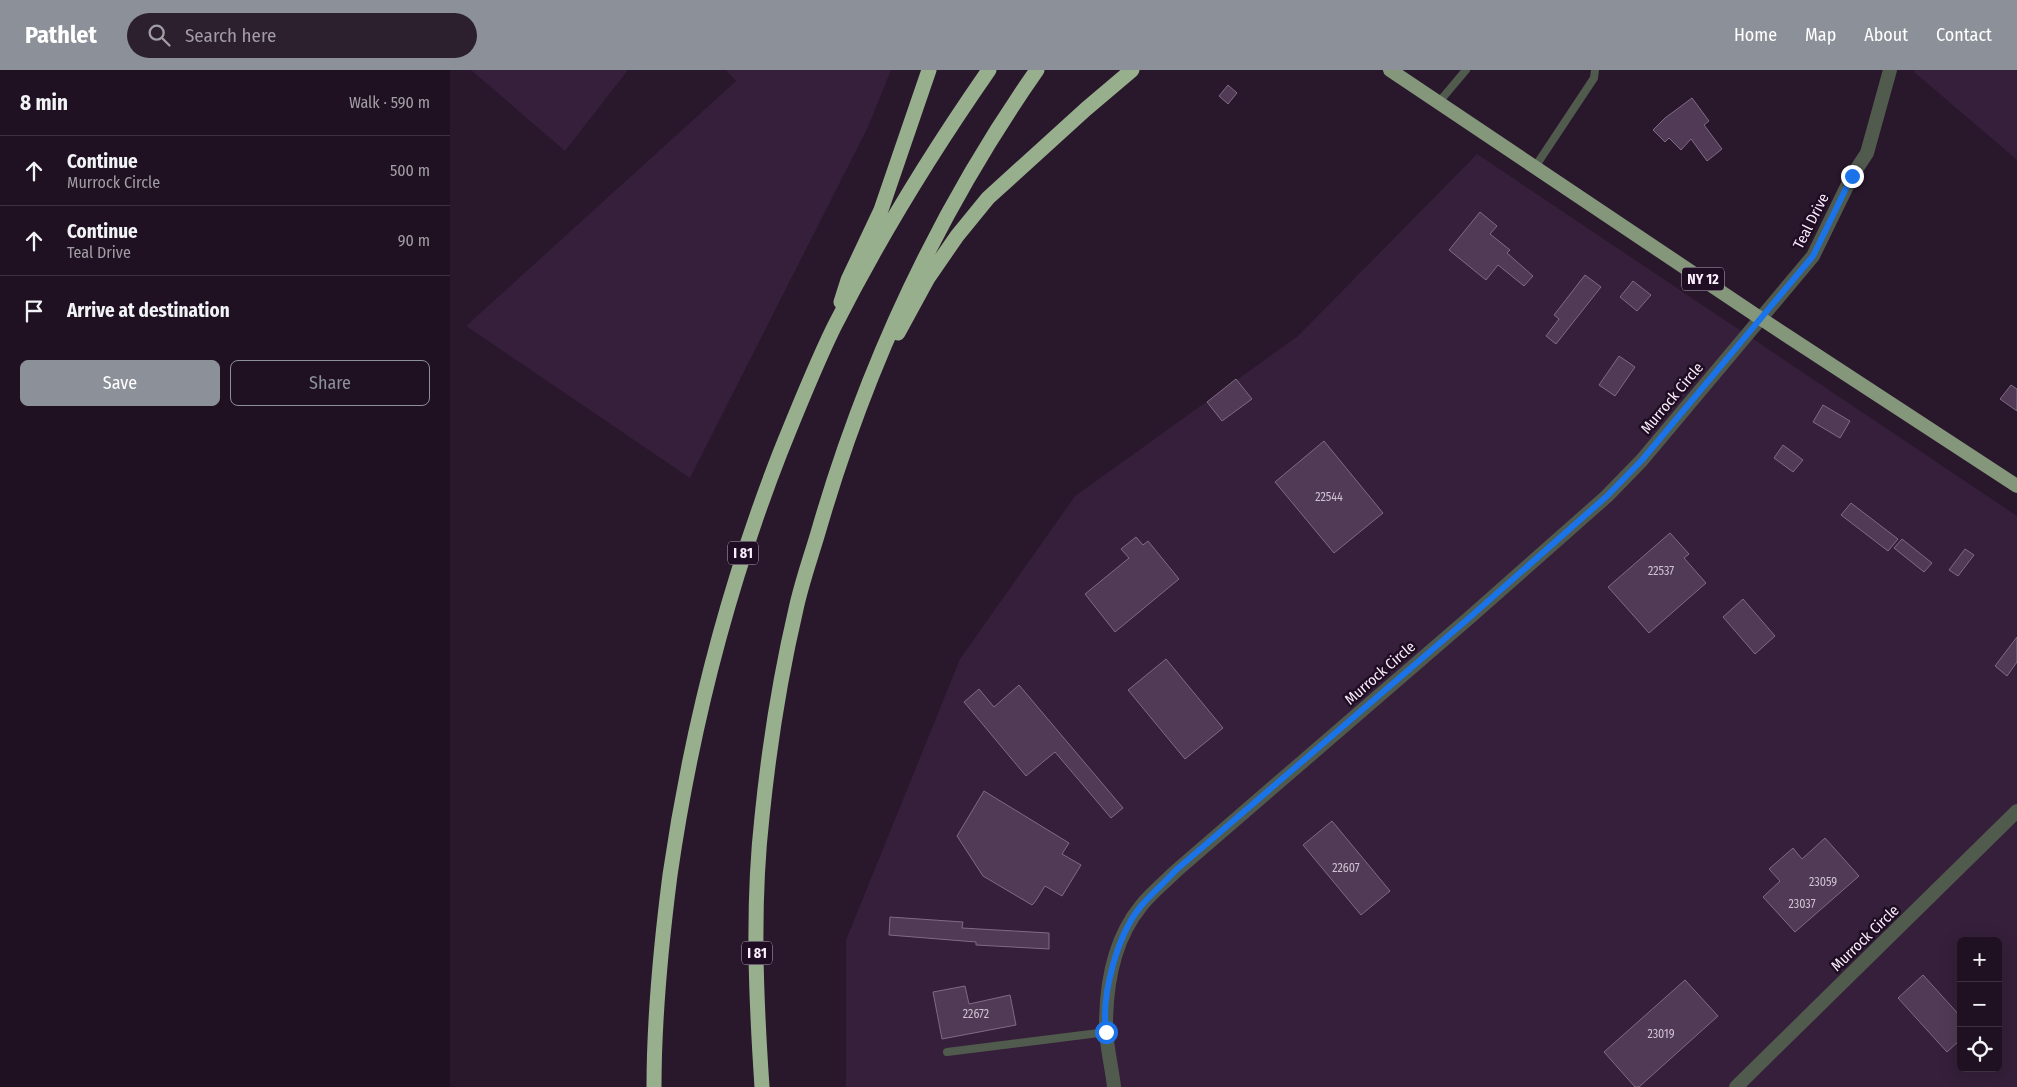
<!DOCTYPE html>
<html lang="en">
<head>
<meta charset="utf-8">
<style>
	body { margin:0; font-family:"Fira Sans Condensed",sans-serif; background:#2c1f2e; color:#f1f3f6 }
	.controls { position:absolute; right:15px; bottom:15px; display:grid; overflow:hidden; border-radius:8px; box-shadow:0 5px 20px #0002 }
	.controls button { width:45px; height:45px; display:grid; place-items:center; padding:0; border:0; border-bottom:1px solid #3c313f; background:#1f1121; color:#f1f3f6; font:25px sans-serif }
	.stop { position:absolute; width:15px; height:15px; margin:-11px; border:4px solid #1a73e8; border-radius:50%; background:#fff }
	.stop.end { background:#1a73e8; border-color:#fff; box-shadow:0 1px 5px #0008 }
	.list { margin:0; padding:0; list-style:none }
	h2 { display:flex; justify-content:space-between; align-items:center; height:65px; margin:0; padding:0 20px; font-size:21px }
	h2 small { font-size:16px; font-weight:400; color:#a19da5 }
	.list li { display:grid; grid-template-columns:32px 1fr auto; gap:15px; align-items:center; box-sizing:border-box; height:70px; padding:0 20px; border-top:1px solid #3c313f }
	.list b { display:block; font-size:19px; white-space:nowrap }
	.list p { margin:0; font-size:16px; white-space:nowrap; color:#a19da5 }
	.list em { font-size:16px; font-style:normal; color:#a19da5 }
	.actions { display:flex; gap:10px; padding:15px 20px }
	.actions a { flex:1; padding:11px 0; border:1px solid #8c9099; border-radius:8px; text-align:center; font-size:18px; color:#8c9099 }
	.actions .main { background:#8c9099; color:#fff }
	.icon { flex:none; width:28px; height:28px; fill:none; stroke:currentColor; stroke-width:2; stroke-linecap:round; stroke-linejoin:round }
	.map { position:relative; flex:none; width:1567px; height:1017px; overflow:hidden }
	header { display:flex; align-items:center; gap:30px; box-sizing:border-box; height:70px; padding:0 25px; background:#8c9099; color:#fff }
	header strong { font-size:24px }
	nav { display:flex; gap:28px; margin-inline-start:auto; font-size:18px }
	.search { width:350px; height:45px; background:#2c1f2e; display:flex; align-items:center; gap:12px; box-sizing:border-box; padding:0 18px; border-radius:28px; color:#a19da5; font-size:19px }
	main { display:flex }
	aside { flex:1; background:#1f1121 }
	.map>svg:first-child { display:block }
	.built { fill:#351f3a; fill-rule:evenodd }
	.building { fill:#503a55; stroke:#806a85 }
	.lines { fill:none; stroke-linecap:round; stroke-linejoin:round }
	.service { stroke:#515b4d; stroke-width:8 }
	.minor { stroke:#515b4d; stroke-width:14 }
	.primary { stroke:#84977b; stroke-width:14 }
	.motorway { stroke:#98af8e; stroke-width:15 }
	.route { stroke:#1a73e8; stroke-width:6 }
	.labels { text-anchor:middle; stroke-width:5; stroke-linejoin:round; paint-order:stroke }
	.number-label { font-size:12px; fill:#d0c1d3 }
	.shield { fill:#1f0d23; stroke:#b9aabc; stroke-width:1 }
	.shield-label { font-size:14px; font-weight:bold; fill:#fbeefd }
	.street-label { font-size:15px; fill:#fbeefd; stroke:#1f0d23 }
</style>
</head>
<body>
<header>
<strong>Pathlet</strong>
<div class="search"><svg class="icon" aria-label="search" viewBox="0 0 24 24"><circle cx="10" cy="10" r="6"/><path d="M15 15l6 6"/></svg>Search here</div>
<nav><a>Home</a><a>Map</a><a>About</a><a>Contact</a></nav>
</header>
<main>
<aside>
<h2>8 min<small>Walk · 590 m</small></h2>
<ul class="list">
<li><svg class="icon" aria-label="ahead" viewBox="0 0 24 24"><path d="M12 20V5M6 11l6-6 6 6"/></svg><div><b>Continue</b><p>Murrock Circle</p></div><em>500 m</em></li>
<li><svg class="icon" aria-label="ahead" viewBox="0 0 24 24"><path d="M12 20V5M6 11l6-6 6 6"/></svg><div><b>Continue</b><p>Teal Drive</p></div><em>90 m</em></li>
<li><svg class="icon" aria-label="arrive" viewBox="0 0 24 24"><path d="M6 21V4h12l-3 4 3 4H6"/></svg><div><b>Arrive at destination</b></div></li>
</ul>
<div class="actions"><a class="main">Save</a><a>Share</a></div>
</aside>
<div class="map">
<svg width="1567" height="1017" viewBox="0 0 1567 1017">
	<rect width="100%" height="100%" fill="#29172c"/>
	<path class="built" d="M 21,0 L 178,0 L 115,81 Z
		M 276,0 L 441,0 L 418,57 L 240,408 L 16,256 L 286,11 Z
		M 1465,0 L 1567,0 L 1567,90 L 1464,2 Z
		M 1027,84 L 1567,446 L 1567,1017 L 396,1017 L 396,870 L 510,589 L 625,426 L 848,266 ZM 1511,871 L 1548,871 L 1548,998 L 1511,998 Z"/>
	<path class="building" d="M 778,15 L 787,23 L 778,34 L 769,26 Z
		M 1242,28 L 1259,51 L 1254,55 L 1272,79 L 1257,91 L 1241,69 L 1231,80 L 1219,68 L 1215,72 L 1203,60 L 1215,48 Z
		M 1030,142 L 1047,156 L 1040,164 L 1060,180 L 1057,183 L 1083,206 L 1074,216 L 1048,195 L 1036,210 L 999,180 Z
		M 1135,205 L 1151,217 L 1106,274 L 1096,266 L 1109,249 L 1104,245 Z
		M 1183,211 L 1201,225 L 1187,241 L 1170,227 Z
		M 1169,286 L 1185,297 L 1165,326 L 1149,315 Z
		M 786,309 L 802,329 L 772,351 L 757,332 Z
		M 1561,315 L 1567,319 L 1567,341 L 1550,329 Z
		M 1373,335 L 1400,351 L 1390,368 L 1363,352 Z
		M 874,371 L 933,443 L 884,483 L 825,412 Z
		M 1333,375 L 1353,390 L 1343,402 L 1324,388 Z
		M 1401,433 L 1448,469 L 1438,481 L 1391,445 Z
		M 1220,463 L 1239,484 L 1234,488 L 1256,513 L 1199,563 L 1158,517 Z
		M 686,467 L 693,475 L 698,471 L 729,509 L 665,562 L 635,524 L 679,488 L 671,479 Z
		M 1452,469 L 1482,493 L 1474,502 L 1444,478 Z
		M 1515,479 L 1524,485 L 1508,506 L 1499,500 Z
		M 1293,529 L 1325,566 L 1305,584 L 1273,547 Z
		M 1567,567 L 1567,592 L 1557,606 L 1545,596 Z
		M 716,589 L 773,658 L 735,689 L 678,620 Z
		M 569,615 L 673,738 L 661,748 L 605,682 L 576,706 L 514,632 L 529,619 L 544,637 Z
		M 534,721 L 619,773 L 612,784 L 631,795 L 612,826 L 595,816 L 585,832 L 582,835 L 533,806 L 507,766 Z
		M 882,751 L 940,821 L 911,845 L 853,775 Z
		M 1375,768 L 1409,806 L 1345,862 L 1313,827 L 1330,811 L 1319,799 L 1343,778 L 1352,789 Z
		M 440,847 L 513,852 L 512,858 L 599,863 L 599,879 L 526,875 L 526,872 L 439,865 Z
		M 1473,905 L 1511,947 L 1511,969 L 1497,982 L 1448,928 Z
		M 1235,910 L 1268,946 L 1189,1017 L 1185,1017 L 1154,982 Z
		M 515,916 L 519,934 L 560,925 L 566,955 L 492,969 L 483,922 Z"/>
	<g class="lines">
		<path class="service" d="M 989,32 L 1016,0
			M 1085,97 L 1144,8 L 1145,0
			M 497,982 L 657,962"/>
		<path class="minor" d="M 664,1017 C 662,997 656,976 656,956 C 656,915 664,869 691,836 C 701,823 715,812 726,801 L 1019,548 L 1157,426 L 1192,390 L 1363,186 L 1402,106 L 1417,83 L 1440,0
			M 1286,1017 L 1567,741"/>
		<path class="primary" d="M 940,0 L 1310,248 L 1567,416"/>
		<path class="motorway" d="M 391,232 L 398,210 L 431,140 L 479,0
			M 448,263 L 478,208 L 507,166 L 538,128 L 636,39 L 682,0
			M 204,1017 C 204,946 211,875 220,805 C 241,660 277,519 330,383 C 347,341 364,298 384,257 C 429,168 482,82 539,0
			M 312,1017 C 306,928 302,836 312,747 C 319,678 330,607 346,539 C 352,511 362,484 370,456 C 418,292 489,140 587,0"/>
	</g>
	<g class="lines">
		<path class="route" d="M 656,962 C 651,925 667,865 691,836 C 702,823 715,812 726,800 L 1019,548 L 1157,426 L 1192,390 L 1363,186 L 1402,106"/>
	</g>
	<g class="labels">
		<g class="number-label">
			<text x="879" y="431">22544</text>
			<text x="1211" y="505">22537</text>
			<text x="896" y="802">22607</text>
			<text x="1373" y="816">23059</text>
			<text x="1352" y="838">23037</text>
			<text x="526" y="948">22672</text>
			<text x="1211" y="968">23019</text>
		</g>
		<g class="shield">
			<rect x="1232" y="197.5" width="42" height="23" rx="4"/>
			<rect x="278" y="471.5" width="30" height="23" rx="4"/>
			<rect x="292" y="871.5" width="30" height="23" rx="4"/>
		</g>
		<g class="shield-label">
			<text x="1253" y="214">NY 12</text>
			<text x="293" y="488">I 81</text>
			<text x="307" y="888">I 81</text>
		</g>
		<g class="street-label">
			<text transform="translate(1361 151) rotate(-63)" y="5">Teal Drive</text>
			<text transform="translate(1222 328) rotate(-50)" y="5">Murrock Circle</text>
			<text transform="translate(930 603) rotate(-41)" y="5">Murrock Circle</text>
			<text transform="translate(1415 868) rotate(-44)" y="5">Murrock Circle</text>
		</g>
	</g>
</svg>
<div class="controls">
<button>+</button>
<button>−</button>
<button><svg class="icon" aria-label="locate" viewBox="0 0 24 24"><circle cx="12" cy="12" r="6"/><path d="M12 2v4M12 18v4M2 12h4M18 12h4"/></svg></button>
</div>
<div class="stop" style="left:656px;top:962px"></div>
<div class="stop end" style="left:1402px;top:106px"></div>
</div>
</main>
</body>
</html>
